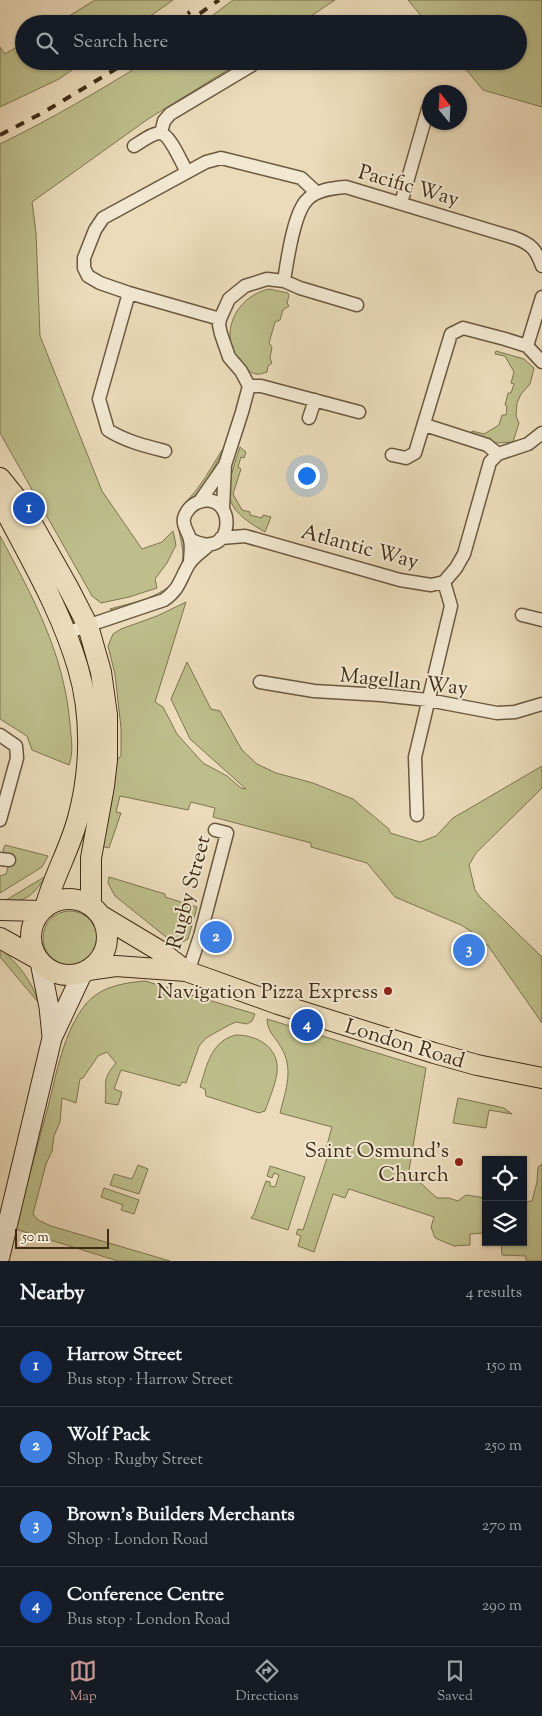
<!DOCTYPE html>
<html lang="en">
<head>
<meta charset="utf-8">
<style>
	body { margin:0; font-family:"Sorts Mill Goudy",serif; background:#20242c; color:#f1f3f6 }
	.controls { position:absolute; right:15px; bottom:15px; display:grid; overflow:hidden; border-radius:0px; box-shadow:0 1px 4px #0004 }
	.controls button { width:45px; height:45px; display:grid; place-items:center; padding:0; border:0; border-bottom:1px solid #363941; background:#171b24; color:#f1f3f6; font:25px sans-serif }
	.compass { position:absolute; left:422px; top:85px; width:45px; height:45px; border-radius:50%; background:#171b24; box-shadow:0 1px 4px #0004; rotate:342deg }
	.scale { position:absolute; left:15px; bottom:12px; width:94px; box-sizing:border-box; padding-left:5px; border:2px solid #3f2c16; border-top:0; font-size:14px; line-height:18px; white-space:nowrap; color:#3f2c16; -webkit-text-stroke:4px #f2e8d2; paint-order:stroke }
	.you { position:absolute; left:306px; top:475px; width:18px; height:18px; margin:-12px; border:4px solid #fff; border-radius:50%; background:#1a73e8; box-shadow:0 0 0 8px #1a73e833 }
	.badge { display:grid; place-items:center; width:32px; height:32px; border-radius:50%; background:#c59692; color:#fff; font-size:16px; font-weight:700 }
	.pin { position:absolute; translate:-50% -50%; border:2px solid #fff; box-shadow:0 1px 5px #0006 }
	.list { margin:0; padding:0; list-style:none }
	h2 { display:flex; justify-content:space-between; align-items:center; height:65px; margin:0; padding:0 20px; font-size:21px }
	h2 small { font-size:16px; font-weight:400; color:#9ea1a6 }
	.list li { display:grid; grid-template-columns:32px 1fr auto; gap:15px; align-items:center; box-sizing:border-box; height:80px; padding:0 20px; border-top:1px solid #363941 }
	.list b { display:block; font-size:19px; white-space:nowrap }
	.list p { margin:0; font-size:16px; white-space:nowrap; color:#9ea1a6 }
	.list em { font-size:16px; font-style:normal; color:#9ea1a6 }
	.icon { flex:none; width:28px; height:28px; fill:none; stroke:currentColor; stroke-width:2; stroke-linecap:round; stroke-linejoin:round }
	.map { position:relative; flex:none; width:542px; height:1261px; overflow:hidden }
	.search { position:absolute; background:#171b24; box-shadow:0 1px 4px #0004; left:15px; right:15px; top:15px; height:55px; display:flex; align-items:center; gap:12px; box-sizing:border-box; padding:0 18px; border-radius:28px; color:#9ea1a6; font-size:19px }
	.sheet { height:385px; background:#171b24 }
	nav { display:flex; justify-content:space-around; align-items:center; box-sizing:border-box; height:70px; border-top:1px solid #363941; background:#171b24; font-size:14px; color:#9ea1a6 }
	nav a { display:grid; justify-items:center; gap:2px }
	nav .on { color:#c59692 }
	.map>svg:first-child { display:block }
	.green { fill:#bdbe8b; stroke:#7e7550 }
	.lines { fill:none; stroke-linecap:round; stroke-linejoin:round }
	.street-casing { stroke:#6a583f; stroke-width:15 }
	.secondary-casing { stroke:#3f2c16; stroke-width:21 }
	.primary-casing { stroke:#3f2c16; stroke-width:22 }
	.street { stroke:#f2e8d2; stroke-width:12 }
	.secondary { stroke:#f2e8d2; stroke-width:19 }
	.primary { stroke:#ebdbba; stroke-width:20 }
	.rail { stroke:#3f2c16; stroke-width:4; stroke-dasharray:9 9; stroke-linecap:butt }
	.poi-dot { fill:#8f2418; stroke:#f2e8d2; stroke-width:2 }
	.labels { text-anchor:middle; stroke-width:4; stroke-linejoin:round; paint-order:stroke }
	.street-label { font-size:21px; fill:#3f2c16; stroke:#f2e8d2 }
	.poi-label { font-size:21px; fill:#3f2c16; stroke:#f2e8d2; text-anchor:end }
</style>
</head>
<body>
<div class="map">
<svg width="542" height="1261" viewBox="0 0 542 1261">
	<rect width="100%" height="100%" fill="#ebdbba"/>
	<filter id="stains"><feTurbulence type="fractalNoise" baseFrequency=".004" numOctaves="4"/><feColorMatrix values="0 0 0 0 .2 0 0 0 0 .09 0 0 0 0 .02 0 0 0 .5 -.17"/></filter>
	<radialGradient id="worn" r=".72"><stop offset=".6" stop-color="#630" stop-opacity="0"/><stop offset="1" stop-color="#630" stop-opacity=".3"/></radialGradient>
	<path class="green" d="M 95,0 L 173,0 L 139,24 L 56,24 Z
		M 233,0 L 335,0 L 299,24 L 201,24 Z
		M 408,0 L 542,0 L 542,107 L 483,90 L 459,61 L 518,61 L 518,24 L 428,24 Z
		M 24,43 L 24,61 L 85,61 L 59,79 L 0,107 L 0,47 L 5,54 Z
		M 147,61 L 242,61 L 148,119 L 32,202 L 36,233 L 40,336 L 102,491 L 142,549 L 162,542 L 173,531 L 176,545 L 167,563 L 155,579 L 157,588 L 129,597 L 101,603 L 92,596 L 0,433 L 0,144 C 51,119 99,91 147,61 Z
		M 269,289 L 288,293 L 289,296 L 287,303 L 289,306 L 283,310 L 280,320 L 275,322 L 269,343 L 272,347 L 270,358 L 272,363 L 268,366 L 267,372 C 263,373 259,375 256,374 C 250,373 247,369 243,365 C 216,338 234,297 269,289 Z
		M 496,351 L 524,359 L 534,368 L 530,384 L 521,394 L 517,403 L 516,416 L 519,423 L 513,442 L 496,443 L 471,437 L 472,431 L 484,434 L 499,425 L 502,415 L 506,415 L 507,406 L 505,405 L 508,393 L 511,393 L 514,384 L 511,383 L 514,372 L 505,356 L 495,354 Z
		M 240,447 L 246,452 L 244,458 L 241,457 L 238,467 L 241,469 L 233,494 L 242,510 L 250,512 L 250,515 L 262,518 L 263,515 L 271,517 L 265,532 C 219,506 225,493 240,447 Z
		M 224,449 L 205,484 L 189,502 L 183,534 L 186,555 L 182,573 L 165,593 L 148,601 L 113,611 L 110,609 C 141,600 182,595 183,555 C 183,542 176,528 179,517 C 181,504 193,496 200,485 C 208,474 215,461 222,450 Z
		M 0,536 C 33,597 64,653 70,724 C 71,737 74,753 69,765 L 32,750 L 27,736 L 0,719 Z
		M 186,602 L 155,702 L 163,707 L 177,734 L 203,763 L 227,776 L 241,788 L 246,789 L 190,739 L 171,699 L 187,662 L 211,709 L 220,711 L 242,750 L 257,764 L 276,773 L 313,783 L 353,799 L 389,829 L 390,833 L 420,842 L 436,836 L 453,818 L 542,766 L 542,788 L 476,853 L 469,865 L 475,890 L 480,897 L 542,957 L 542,1023 L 489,947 L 478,936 L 461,925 L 395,897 L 367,863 L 311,847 L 311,843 L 213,817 L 215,808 L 191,802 L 188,810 L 120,796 L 116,812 L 121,813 L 109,848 L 100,846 L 114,765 L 121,755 L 121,728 L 115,674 L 108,646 L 113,634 L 121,629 L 157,616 Z
		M 5,845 L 48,856 L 42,867 L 0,893 L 0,876 L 6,874 L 11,857 L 5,855 L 3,850 Z
		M 46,876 C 32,897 27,901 1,903 Z
		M 109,877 L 165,894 L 165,897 L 197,907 L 188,939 L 181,943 L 171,941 L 115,896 L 108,883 Z
		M43 938a27 27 0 1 1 54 0a27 27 0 1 1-54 0Z
		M 0,948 C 17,963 32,980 38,1002 L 0,957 Z
		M 145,981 L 255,1014 L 252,1021 L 247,1024 L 236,1022 L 229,1025 L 206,1038 L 199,1046 L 186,1083 L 182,1082 L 180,1086 L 121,1070 L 114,1089 L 122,1092 L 118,1105 L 105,1103 C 108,1082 100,1082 116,1063 L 107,1052 L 98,1056 L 83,1078 L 80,1079 L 76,1103 L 62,1098 L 60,1122 L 54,1136 L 52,1151 L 46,1164 L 33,1214 L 38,1220 L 51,1226 L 170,1261 L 118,1261 L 15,1229 C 26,1188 37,1147 48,1107 C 56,1075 64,1030 86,1004 C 101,986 124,983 145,981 Z
		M 267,1019 L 426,1068 L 409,1170 L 414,1177 L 437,1198 L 449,1198 L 458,1201 L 466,1195 L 486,1198 L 486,1233 L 470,1234 L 470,1245 L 454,1246 L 435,1238 L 431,1227 L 434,1217 L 349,1189 L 345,1198 L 333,1194 L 314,1252 L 298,1246 L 301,1236 L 296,1234 L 298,1229 L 303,1230 L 327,1158 L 327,1145 L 332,1127 L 280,1113 C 286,1089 294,1069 281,1047 C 274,1035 268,1033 267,1019 Z
		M 236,1035 C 258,1035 280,1048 277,1073 C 275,1086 269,1099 265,1111 L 259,1113 L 206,1096 L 205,1089 L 200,1087 C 207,1065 211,1041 236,1035 Z
		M 458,1098 L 504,1108 L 512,1114 L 489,1110 L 486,1128 L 453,1123 Z
		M 542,1164 L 542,1261 L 526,1261 L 526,1256 L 502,1255 L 501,1242 L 523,1242 L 523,1202 L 532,1201 L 537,1182 L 538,1167 Z
		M 138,1165 L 148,1169 L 139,1194 L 110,1185 L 114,1174 L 132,1179 Z
		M 270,1166 L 305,1177 L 288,1230 L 251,1218 L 254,1214 L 266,1181 L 270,1182 L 270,1186 L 275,1187 L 279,1175 L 274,1173 L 272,1178 L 267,1176 Z
		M 104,1188 L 139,1200 L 134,1214 L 121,1210 L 123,1205 L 101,1197 Z"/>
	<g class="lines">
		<defs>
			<path id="street" d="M 161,133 L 164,121 L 170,114 L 252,65
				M 134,146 C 141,142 152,133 160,133 C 170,134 182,164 187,172
				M 401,203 L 428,109
				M 284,281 L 300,288 L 357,305
				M 129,293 L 99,399 L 108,430 C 125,441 145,446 165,451
				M 220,319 L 129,293 L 100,283 L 88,276 L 84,268 L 84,258 L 95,230 L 103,218 L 206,162 L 221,158 L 301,178 L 317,193
				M 527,346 L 542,297
				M 249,386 L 261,386 L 359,412
				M 309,418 L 315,400
				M 425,425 L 487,445 L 498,454
				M 392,455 L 406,458 L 415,453 L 451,334 L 463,328 L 505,339 L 527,346 L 542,362
				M 200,501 L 225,465 L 242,412 L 249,386 L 241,371 L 229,357 L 221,334 L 219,325 L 220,319 L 229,299 L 245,286 L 267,279 L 284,281 C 287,262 293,216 306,201 C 315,190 332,188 346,187 L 515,238 C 531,244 536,249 542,266
				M 223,508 L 225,465
				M 221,538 L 245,536 L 400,580 L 431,585 L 444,582 L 456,568 L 464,554 L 490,462 L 498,454 L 528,444 L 542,433
				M 190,563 C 190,555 192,547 190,540 C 189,532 182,527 184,518 C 186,511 192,504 199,502 C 237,489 237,565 190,539
				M 522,615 L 542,620
				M 66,633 L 164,600 C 180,589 180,579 189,564 C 194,556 204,550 210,544
				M 260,682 L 314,691 L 381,695 L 428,700 L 497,713 L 515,712 L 542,704
				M 0,735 L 16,746 L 17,758 L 0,820
				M 417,815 L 415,757 L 451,606 L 444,582
				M 0,859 L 9,860
				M 188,972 L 200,936 L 227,833 L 215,830"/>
			<path id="secondary" d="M 40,962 L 49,1007 L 52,1036
				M 0,1256 L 52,1038 L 83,972"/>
			<path id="primary" d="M 0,478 L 21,504 L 69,589 L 88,626 L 101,672 L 107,715 L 107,760 L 104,786 L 91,858 L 91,906
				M 0,497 L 6,512 C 32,562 62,613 78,668 C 92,715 91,770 78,818 C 70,849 53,877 45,908
				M31 937a38 38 0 1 1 76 0a38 38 0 1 1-76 0Z
				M 0,910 L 41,911
				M 100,915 L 160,951 L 186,971
				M 0,938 L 38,959
				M 88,970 L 116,966 L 186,971 L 278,1004 L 434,1053 L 477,1065 L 542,1078"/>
		</defs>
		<use href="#street" class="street-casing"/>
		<use href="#secondary" class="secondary-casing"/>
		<use href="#primary" class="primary-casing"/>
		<use href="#street" class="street"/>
		<use href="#secondary" class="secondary"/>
		<use href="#primary" class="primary"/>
		<path class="rail" d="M 173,24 L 190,12
			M 185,24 L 219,0
			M 0,135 L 44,112 L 129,61"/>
	</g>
	<g class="poi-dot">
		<circle cx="388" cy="991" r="5"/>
		<circle cx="459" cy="1162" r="5"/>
	</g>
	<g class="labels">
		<g class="street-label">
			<text transform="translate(409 185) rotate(16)" y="7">Pacific Way</text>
			<text transform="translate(360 546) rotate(15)" y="7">Atlantic Way</text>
			<text transform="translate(404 681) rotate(6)" y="7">Magellan Way</text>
			<text transform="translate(188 892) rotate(-75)" y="7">Rugby Street</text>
			<text transform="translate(405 1043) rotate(17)" y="7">London Road</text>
		</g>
		<g class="poi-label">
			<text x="378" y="998">Navigation Pizza Express</text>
			<text x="449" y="1157">Saint Osmund's<tspan x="449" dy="24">Church</tspan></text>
		</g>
	</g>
	<rect width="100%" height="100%" filter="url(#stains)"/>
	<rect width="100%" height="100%" fill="url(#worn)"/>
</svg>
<div class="controls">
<button><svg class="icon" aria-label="locate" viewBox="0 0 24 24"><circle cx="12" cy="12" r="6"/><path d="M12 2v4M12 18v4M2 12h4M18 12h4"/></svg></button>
<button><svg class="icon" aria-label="layers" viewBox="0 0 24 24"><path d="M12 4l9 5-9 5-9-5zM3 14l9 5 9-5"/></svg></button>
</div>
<svg class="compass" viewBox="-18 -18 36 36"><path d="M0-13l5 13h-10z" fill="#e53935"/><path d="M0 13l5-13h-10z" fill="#9ea1a6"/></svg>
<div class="scale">50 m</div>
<div class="you"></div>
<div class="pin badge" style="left:29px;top:508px;background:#1a4fb4">1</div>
<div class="pin badge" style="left:216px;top:937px;background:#3f7fe0">2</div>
<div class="pin badge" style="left:469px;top:950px;background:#3f7fe0">3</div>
<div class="pin badge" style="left:307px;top:1025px;background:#1a4fb4">4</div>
<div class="search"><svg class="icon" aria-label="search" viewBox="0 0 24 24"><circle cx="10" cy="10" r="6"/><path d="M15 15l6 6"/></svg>Search here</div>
</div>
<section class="sheet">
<h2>Nearby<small>4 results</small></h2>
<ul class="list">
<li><span class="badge" style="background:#1a4fb4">1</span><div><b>Harrow Street</b><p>Bus stop · Harrow Street</p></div><em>150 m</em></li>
<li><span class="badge" style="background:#3f7fe0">2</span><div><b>Wolf Pack</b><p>Shop · Rugby Street</p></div><em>250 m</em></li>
<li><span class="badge" style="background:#3f7fe0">3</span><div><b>Brown's Builders Merchants</b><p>Shop · London Road</p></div><em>270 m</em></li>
<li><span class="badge" style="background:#1a4fb4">4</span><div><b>Conference Centre</b><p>Bus stop · London Road</p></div><em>290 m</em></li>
</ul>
</section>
<nav>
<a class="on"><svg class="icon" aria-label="map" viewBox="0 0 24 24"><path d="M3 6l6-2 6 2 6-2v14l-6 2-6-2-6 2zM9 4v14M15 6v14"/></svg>Map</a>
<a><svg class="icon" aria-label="directions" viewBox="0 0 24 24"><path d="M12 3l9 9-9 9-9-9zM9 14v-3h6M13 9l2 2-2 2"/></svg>Directions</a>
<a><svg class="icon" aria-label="saved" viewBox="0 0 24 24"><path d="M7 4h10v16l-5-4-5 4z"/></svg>Saved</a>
</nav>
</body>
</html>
